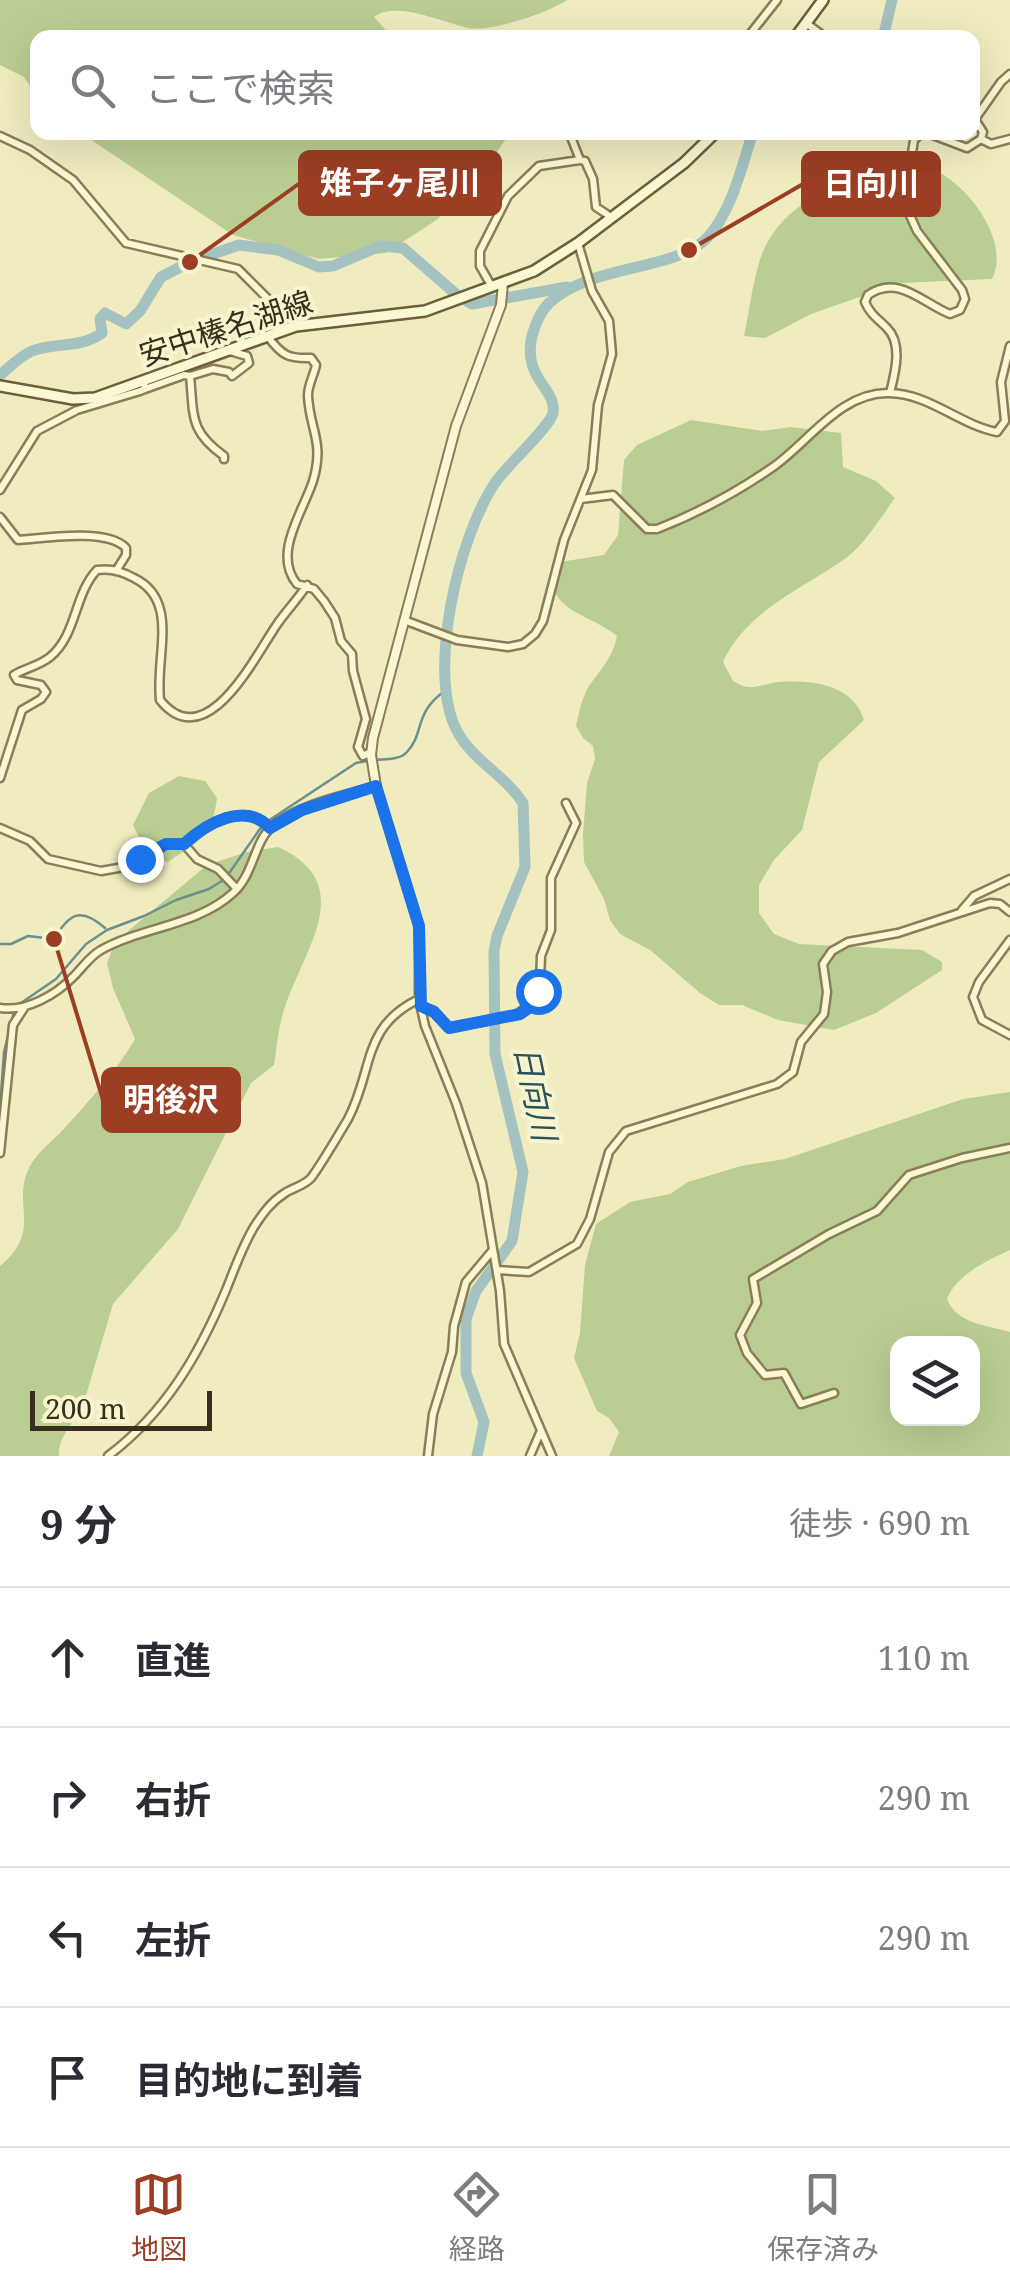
<!DOCTYPE html>
<html lang="ja">
<head>
<meta charset="utf-8">
<style>
	body { margin:0; font-family:"Noto Serif","Noto Sans JP",serif; background:#f7f7f7; color:#2b2b33 }
	.controls { position:absolute; right:30px; bottom:30px; display:grid; overflow:hidden; border-radius:20px; box-shadow:0 10px 40px #0002 }
	.controls button { width:90px; height:90px; display:grid; place-items:center; padding:0; border:0; border-bottom:2px solid #e1e1e2; background:#fff; color:#2b2b33; font:50px sans-serif }
	.scale { position:absolute; left:30px; bottom:25px; width:182px; box-sizing:border-box; padding-left:10px; border:5px solid #38301c; border-top:0; font-size:28px; line-height:35px; white-space:nowrap; color:#38301c; -webkit-text-stroke:8px #f7f5cf; paint-order:stroke }
	.stop { position:absolute; width:30px; height:30px; margin:-22px; border:8px solid #1a73e8; border-radius:50%; background:#fff }
	.stop.end { background:#1a73e8; border-color:#fff; box-shadow:0 2px 10px #0008 }
	.list { margin:0; padding:0; list-style:none }
	h2 { display:flex; justify-content:space-between; align-items:center; height:130px; margin:0; padding:0 40px; font-size:42px }
	h2 small { font-size:32px; font-weight:400; color:#7c7c81 }
	.list li { display:grid; grid-template-columns:65px 1fr auto; gap:30px; align-items:center; box-sizing:border-box; height:140px; padding:0 40px; border-top:2px solid #e1e1e2 }
	.list b { display:block; font-size:38px; white-space:nowrap }
	.list em { font-size:32px; font-style:normal; color:#7c7c81 }
	.icon { flex:none; width:55px; height:55px; fill:none; stroke:currentColor; stroke-width:2; stroke-linecap:round; stroke-linejoin:round }
	.map { position:relative; flex:none; width:1010px; height:1456px; overflow:hidden }
	.search { position:absolute; background:#fff; box-shadow:0 10px 40px #0002; left:30px; right:30px; top:30px; height:110px; display:flex; align-items:center; gap:25px; box-sizing:border-box; padding:0 35px; border-radius:20px; color:#7c7c81; font-size:38px }
	.sheet { height:690px; background:#fff }
	nav { display:flex; justify-content:space-around; align-items:center; box-sizing:border-box; height:140px; border-top:2px solid #e1e1e2; background:#fff; font-size:28px; color:#7c7c81 }
	nav a { display:grid; justify-items:center; gap:5px }
	nav .on { color:#9b3e24 }
	.map>svg:first-child { display:block }
	.green { fill:#bace93; fill-rule:evenodd }
	.lines { fill:none; stroke-linecap:round; stroke-linejoin:round }
	.stream { stroke:#69908f; stroke-width:2.5 }
	.river { stroke:#a3c2c0; stroke-width:11 }
	.minor-casing { stroke:#8a7d57; stroke-width:11 }
	.tertiary-casing { stroke:#8a7d57; stroke-width:12 }
	.secondary-casing { stroke:#6b5e3a; stroke-width:14 }
	.minor { stroke:#faf8d3; stroke-width:6 }
	.tertiary { stroke:#faf8d3; stroke-width:8 }
	.secondary { stroke:#faf8d3; stroke-width:9 }
	.route { stroke:#1a73e8; stroke-width:12 }
	.labels { text-anchor:middle; stroke-width:8; stroke-linejoin:round; paint-order:stroke }
	.street-label { font-size:30px; fill:#38301c; stroke:#f7f5cf }
	.water-label { font-size:32px; font-style:italic; fill:#2a5159; stroke:#f7f5cf }
	.leader { fill:none; stroke:#9b3e24; stroke-width:4 }
	.callout-dot { fill:#9b3e24; stroke:#f7f5cf; stroke-width:4 }
	.callout { fill:#9b3e24; stroke:#9b3e24; stroke-width:4 }
	.callout-label { font-size:32px; text-anchor:middle; font-weight:bold; fill:#fff }
</style>
</head>
<body>
<div class="map">
<svg width="1010" height="1456" viewBox="0 0 1010 1456">
	<rect width="100%" height="100%" fill="#f0ecbf"/>
	<path class="green" d="M 0,0 L 567,0 C 548,13 491,32 469,28 C 441,22 396,0 374,17 L 392,37 L 38,38 L 37,96 L 24,77 L 0,65 Z
		M 81,133 L 510,133 L 481,175 L 438,219 L 386,253 L 319,259 L 233,235 Z
		M 903,164 C 915,167 931,168 942,174 C 973,192 1010,244 992,279 L 900,283 L 811,314 L 765,338 L 744,336 C 750,310 754,268 766,245 C 793,194 850,179 903,164 Z
		M 691,420 L 762,431 L 791,427 L 841,433 L 843,467 L 876,481 L 895,498 C 881,517 865,544 846,558 C 802,589 746,611 723,662 L 733,681 C 737,683 742,686 747,687 C 757,688 769,683 778,682 C 812,680 853,684 864,720 L 819,762 L 802,830 L 774,860 L 759,885 L 759,913 L 774,934 L 799,944 L 922,950 L 942,962 L 942,970 L 876,1013 L 834,1030 L 778,1020 L 742,1005 L 719,1005 L 700,993 L 650,950 L 620,934 L 610,920 L 604,899 L 584,862 L 583,834 L 587,783 L 595,759 L 593,746 L 583,738 L 576,726 C 579,713 582,697 589,686 C 601,669 613,657 617,636 C 587,612 542,611 554,563 L 604,555 L 618,535 L 624,460 L 637,445 Z
		M 179,776 L 205,781 L 217,798 C 212,838 200,840 168,862 L 146,853 L 133,825 L 149,793 Z
		M 278,847 C 360,884 303,950 284,1010 C 278,1028 277,1047 274,1065 L 251,1083 L 178,1229 L 113,1304 L 84,1402 C 77,1423 58,1433 59,1456 L 0,1456 L 0,1266 C 44,1229 10,1204 30,1166 C 36,1154 52,1141 62,1131 C 88,1102 116,1072 135,1039 L 113,988 L 107,963 L 115,942 L 207,865 L 247,852 Z
		M 1010,1092 L 1010,1250 C 988,1260 956,1275 947,1299 C 957,1324 986,1325 1010,1332 L 1010,1456 L 609,1456 L 619,1432 L 609,1418 L 597,1411 L 574,1358 L 580,1333 L 585,1265 L 596,1224 L 630,1202 L 670,1194 L 688,1182 L 741,1166 L 785,1159 L 963,1099 ZM 898,1344 L 972,1344 L 972,1418 L 898,1418 Z"/>
	<g class="lines">
		<path class="stream" d="M 375,760 C 385,759 400,760 407,752 C 425,733 413,713 446,690
			M 268,821 L 356,763 L 367,761
			M 0,944 L 11,944 L 28,936 L 54,939 C 69,914 80,906 105,928
			M 18,1005 L 56,979 L 86,944 L 107,930 L 144,916 L 176,900 L 209,889 L 225,879 L 262,826
			M 0,1108 L 4,1052 L 14,1012"/>
		<path class="river" d="M 883,38 L 892,0
			M 0,375 C 10,367 20,356 32,351 C 56,342 80,349 102,333 L 100,319 L 105,313 L 126,324 L 140,311 L 161,277 L 190,262 L 239,245 L 278,250 L 319,267 L 333,266 L 380,246 L 403,248 L 457,295 L 472,304 L 567,287
			M 477,1456 L 484,1422 L 466,1373 L 466,1319 L 476,1291 L 512,1241 L 523,1172 L 495,1054 L 494,951 L 497,936 L 525,867 L 523,803 C 505,775 473,761 457,731 C 426,672 459,536 495,483 C 506,466 550,427 553,413 C 557,388 522,379 532,336 C 535,325 541,311 549,303 C 593,263 675,272 708,237 C 732,211 742,165 753,132"/>
		<defs>
			<path id="minor" d="M 806,23 L 826,38
				M 747,38 L 777,0
				M 974,118 L 983,132 L 981,139
				M 975,119 L 1001,82 L 1010,74
				M 569,132 L 580,160 L 585,161 L 593,179 L 596,207 L 611,217
				M 925,132 L 967,148 L 981,139
				M 0,136 L 30,150 L 73,180 L 126,243 L 238,269 L 295,326
				M 981,139 L 991,144 L 1010,139
				M 492,287 L 480,266 L 480,251 L 508,196 L 539,166 L 580,160
				M 268,337 C 282,355 288,359 311,358 L 316,365 C 314,375 308,385 308,395 C 309,429 325,441 313,481 C 303,512 272,554 297,584 L 314,589 L 324,601 L 335,618 L 341,641 L 352,654 L 353,671 L 366,719 L 358,747 L 363,756 L 371,752
				M 190,376 L 213,369 L 229,372 L 232,376 L 249,363 L 247,356 L 230,351
				M 145,389 L 184,375 L 190,376 C 194,416 189,431 224,456 L 224,459
				M 890,393 C 895,373 903,344 887,328 C 878,319 870,314 865,302 L 868,295 C 899,274 922,303 950,314 L 960,310 L 965,299 L 962,290 L 917,231 L 908,211 L 906,192 L 914,140 L 922,132
				M 0,490 L 37,431 L 77,410 L 140,391 L 145,389 L 144,382
				M 581,499 L 613,495 L 647,529 L 657,529 C 698,513 737,492 773,467 C 809,442 840,392 889,393 C 928,393 960,425 997,432 L 1005,421 L 1001,382 L 1010,346
				M 0,517 L 18,540 C 45,538 107,528 126,548 L 126,555 L 116,571
				M 404,620 L 457,640 L 508,647 L 523,644 L 535,634 L 543,621 L 564,540 L 592,470 L 598,405 L 612,354 L 609,321 L 592,291 L 578,243
				M 0,778 L 22,710 L 41,699 L 46,692 L 41,685 L 17,680 L 14,675 C 25,668 39,666 50,657 C 77,635 74,594 97,570 C 110,568 122,571 134,578 C 180,600 155,656 160,700 C 207,758 256,654 278,623 C 287,610 298,599 307,585
				M 0,828 L 30,841 L 48,859 L 101,871 L 124,867 L 166,844 L 184,844 C 207,823 245,801 270,828
				M 184,844 L 197,859 L 218,869 L 237,889
				M 962,910 L 974,896 L 1010,879
				M 1010,940 L 979,982 L 973,997 L 982,1020 L 1010,1035
				M 422,1007 L 434,1011 L 449,1028 L 516,1015 L 533,1002 L 540,983 L 541,956 L 551,930 L 551,878 L 576,823 L 566,803
				M 0,1008 C 26,1012 56,995 74,976 C 83,967 90,956 101,950 C 141,927 197,926 233,893 C 256,872 253,839 276,823 C 305,803 343,796 376,786 L 419,926 L 419,999 L 425,1026 L 456,1103 L 482,1183 L 500,1291 L 504,1344 L 552,1456
				M 0,1153 L 13,1025 L 24,1008
				M 497,1270 L 529,1272 L 577,1244 L 590,1219 L 609,1152 L 626,1131 L 777,1084 L 793,1072 L 801,1042 L 824,1014 L 827,992 L 823,964 L 832,951 L 848,942 L 898,933 L 990,903 L 1000,904 L 1010,912
				M 834,1393 L 801,1404 L 784,1373 L 765,1375 L 747,1353 L 740,1335 L 757,1303 L 753,1279 L 829,1234 L 877,1211 L 909,1175 L 962,1158 L 1010,1148
				M 108,1456 C 165,1413 199,1355 226,1290 C 235,1268 242,1247 254,1227 C 263,1213 271,1202 285,1193 C 293,1188 305,1185 311,1178 C 321,1165 339,1134 348,1119 C 374,1070 361,1027 419,999
				M 428,1456 L 433,1414 L 452,1352 L 454,1326 L 466,1282 L 492,1251
				M 530,1456 L 540,1433"/>
			<path id="tertiary" d="M 376,786 L 371,755 L 373,738 L 456,426 L 501,305 L 503,283"/>
			<path id="secondary" d="M 795,38 L 823,0
				M 0,386 L 73,399 L 95,398 L 296,326 L 425,311 L 534,271 L 578,243 L 684,163 L 716,132"/>
		</defs>
		<use href="#minor" class="minor-casing"/>
		<use href="#tertiary" class="tertiary-casing"/>
		<use href="#secondary" class="secondary-casing"/>
		<use href="#minor" class="minor"/>
		<use href="#tertiary" class="tertiary"/>
		<use href="#secondary" class="secondary"/>
	</g>
	<g class="lines">
		<path class="route" d="M 140,859 L 166,844 L 184,844 C 207,823 245,801 270,828 L 302,810 L 376,786 L 419,926 L 421,1006 L 434,1012 L 449,1028 L 520,1014 L 530,1007 L 538,991"/>
	</g>
	<g class="labels">
		<g class="street-label">
			<text transform="translate(226 329) rotate(-18)" y="10">安中榛名湖線</text>
		</g>
		<g class="water-label">
			<text transform="translate(535 1093) rotate(78)" y="11">日向川</text>
		</g>
	</g>
	<path class="leader" d="M190 262L300 183M689 250L803 184M54 939L103 1100"/>
	<g class="callout-dot">
		<circle cx="190" cy="262" r="10"/>
		<circle cx="689" cy="250" r="10"/>
		<circle cx="54" cy="939" r="10"/>
	</g>
	<g class="callout">
		<rect x="300" y="152" width="200" height="62" rx="10"/>
		<rect x="803" y="153" width="136" height="62" rx="10"/>
		<rect x="103" y="1069" width="136" height="62" rx="10"/>
	</g>
	<g class="callout-label">
		<text x="400" y="194">雉子ヶ尾川</text>
		<text x="871" y="195">日向川</text>
		<text x="171" y="1111">明後沢</text>
	</g>
</svg>
<div class="controls">
<button><svg class="icon" aria-label="layers" viewBox="0 0 24 24"><path d="M12 4l9 5-9 5-9-5zM3 14l9 5 9-5"/></svg></button>
</div>
<div class="scale">200 m</div>
<div class="stop" style="left:538px;top:991px"></div>
<div class="stop end" style="left:140px;top:859px"></div>
<div class="search"><svg class="icon" aria-label="search" viewBox="0 0 24 24"><circle cx="10" cy="10" r="6"/><path d="M15 15l6 6"/></svg>ここで検索</div>
</div>
<section class="sheet">
<h2>9 分<small>徒歩 · 690 m</small></h2>
<ul class="list">
<li><svg class="icon" aria-label="ahead" viewBox="0 0 24 24"><path d="M12 20V5M6 11l6-6 6 6"/></svg><div><b>直進</b></div><em>110 m</em></li>
<li><svg class="icon" aria-label="right" viewBox="0 0 24 24"><path d="M7 20v-9h11M14 6l5 5-5 5"/></svg><div><b>右折</b></div><em>290 m</em></li>
<li><svg class="icon" aria-label="left" viewBox="0 0 24 24"><path d="M17 20v-9H6M10 6l-5 5 5 5"/></svg><div><b>左折</b></div><em>290 m</em></li>
<li><svg class="icon" aria-label="arrive" viewBox="0 0 24 24"><path d="M6 21V4h12l-3 4 3 4H6"/></svg><div><b>目的地に到着</b></div></li>
</ul>
</section>
<nav>
<a class="on"><svg class="icon" aria-label="map" viewBox="0 0 24 24"><path d="M3 6l6-2 6 2 6-2v14l-6 2-6-2-6 2zM9 4v14M15 6v14"/></svg>地図</a>
<a><svg class="icon" aria-label="directions" viewBox="0 0 24 24"><path d="M12 3l9 9-9 9-9-9zM9 14v-3h6M13 9l2 2-2 2"/></svg>経路</a>
<a><svg class="icon" aria-label="saved" viewBox="0 0 24 24"><path d="M7 4h10v16l-5-4-5 4z"/></svg>保存済み</a>
</nav>
</body>
</html>
